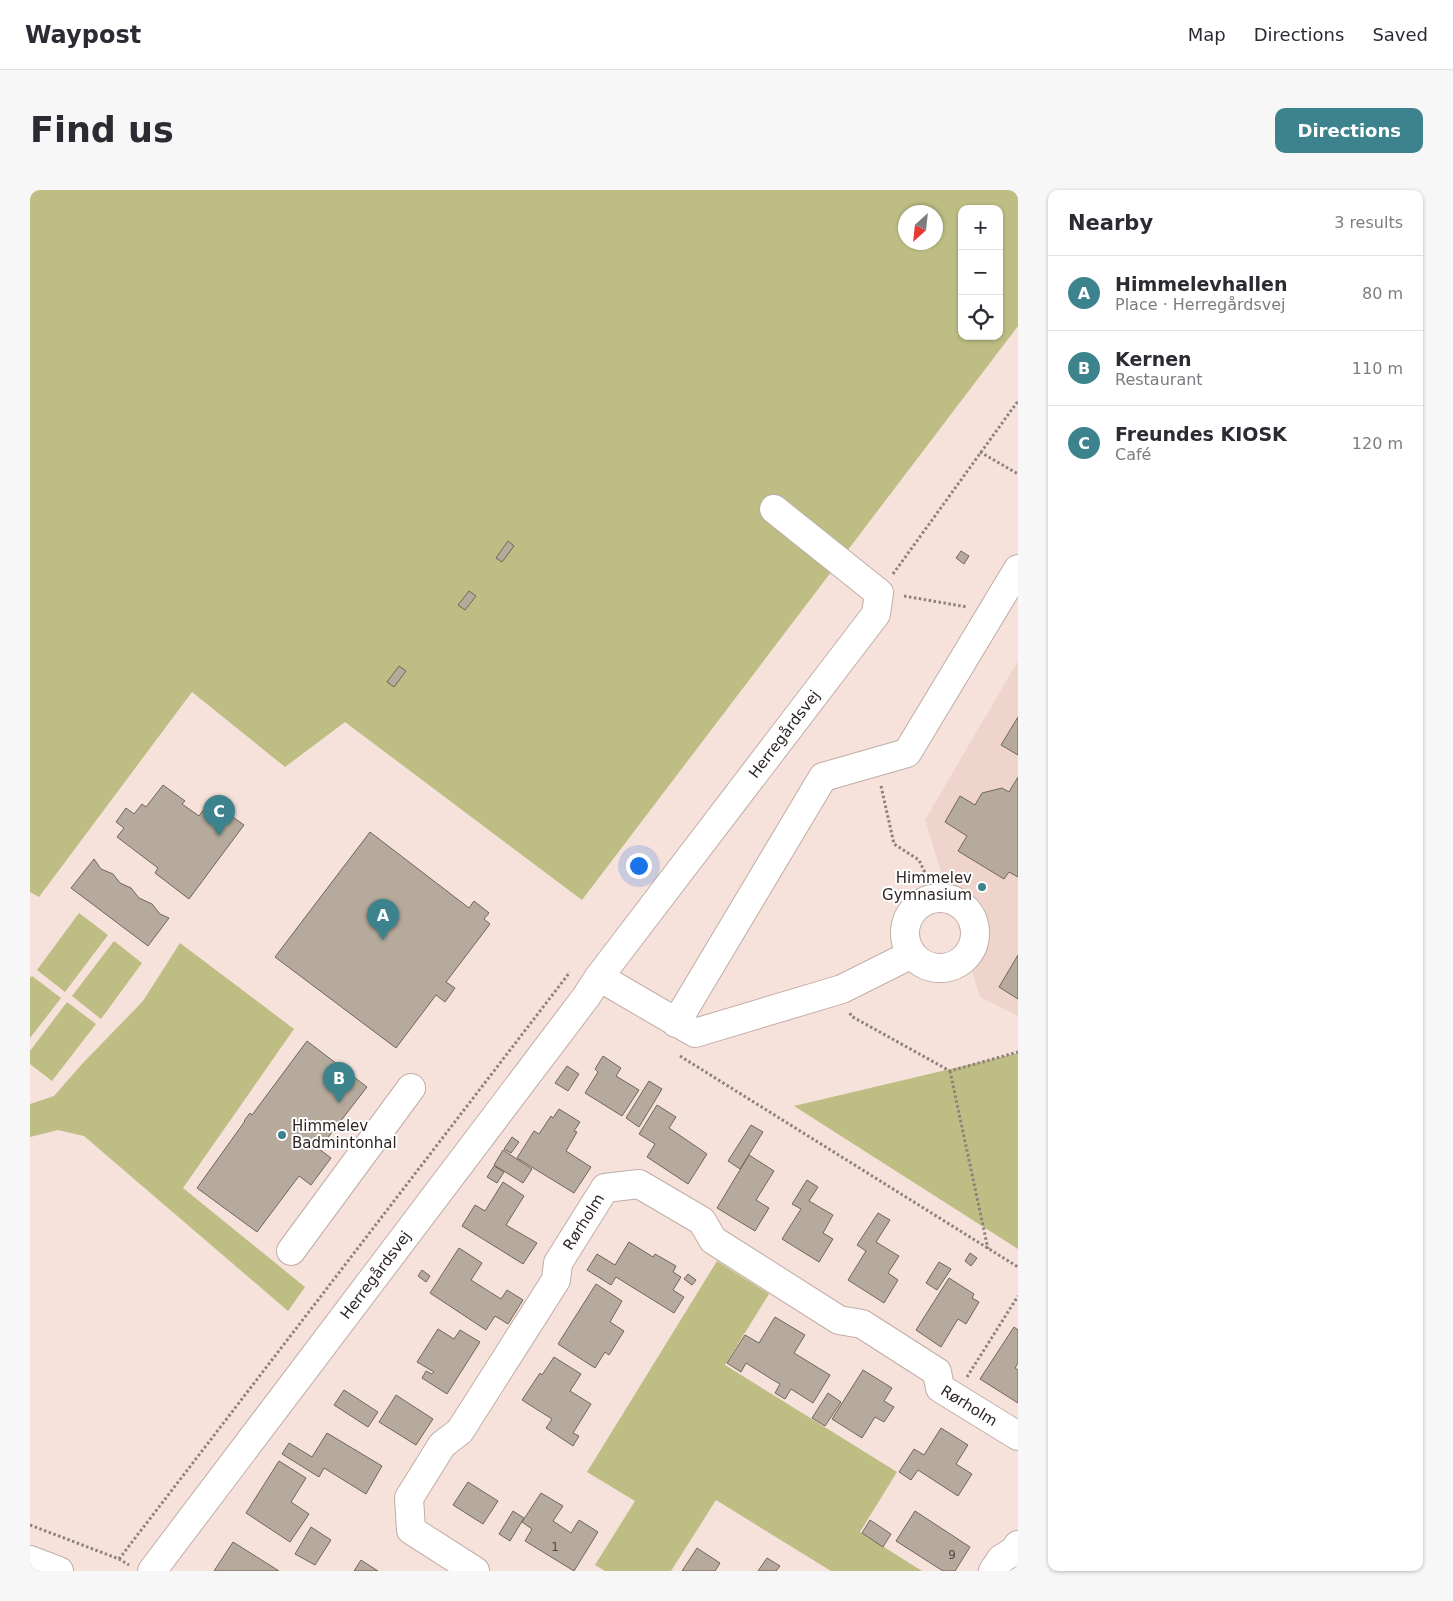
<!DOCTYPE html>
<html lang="en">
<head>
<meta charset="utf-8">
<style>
	body { margin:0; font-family:"DejaVu Sans",sans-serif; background:#f7f7f7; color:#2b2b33 }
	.controls { position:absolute; right:15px; top:15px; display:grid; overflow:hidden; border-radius:10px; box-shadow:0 1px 4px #0004 }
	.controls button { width:45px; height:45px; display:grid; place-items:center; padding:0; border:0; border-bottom:1px solid #e1e1e2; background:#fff; color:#2b2b33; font:25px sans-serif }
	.compass { position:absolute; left:868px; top:15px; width:45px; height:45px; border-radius:50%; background:#fff; box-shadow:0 1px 4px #0004; rotate:207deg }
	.you { position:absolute; left:608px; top:675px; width:18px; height:18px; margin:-12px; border:4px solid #fff; border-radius:50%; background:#1a73e8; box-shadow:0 0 0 8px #1a73e833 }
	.badge { display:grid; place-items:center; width:32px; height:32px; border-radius:50%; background:#3d838e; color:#fff; font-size:16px; font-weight:700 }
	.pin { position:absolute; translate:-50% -41px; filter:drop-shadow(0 1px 2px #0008) }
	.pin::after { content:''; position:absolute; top:26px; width:18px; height:15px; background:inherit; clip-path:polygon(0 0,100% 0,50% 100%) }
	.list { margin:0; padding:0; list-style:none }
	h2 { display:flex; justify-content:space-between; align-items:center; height:65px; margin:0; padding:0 20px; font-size:21px }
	h2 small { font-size:16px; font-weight:400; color:#7c7c81 }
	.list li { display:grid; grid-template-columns:32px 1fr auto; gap:15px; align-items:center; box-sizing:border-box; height:75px; padding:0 20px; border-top:1px solid #e1e1e2 }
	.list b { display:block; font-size:19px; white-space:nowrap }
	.list p { margin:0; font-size:16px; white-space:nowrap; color:#7c7c81 }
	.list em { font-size:16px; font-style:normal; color:#7c7c81 }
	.icon { flex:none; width:28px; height:28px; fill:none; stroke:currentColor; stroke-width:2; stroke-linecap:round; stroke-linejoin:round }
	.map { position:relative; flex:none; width:988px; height:1381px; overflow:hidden; border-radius:10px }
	header { display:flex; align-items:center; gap:30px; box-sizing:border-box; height:70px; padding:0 25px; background:#fff; border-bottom:1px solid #e1e1e2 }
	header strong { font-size:24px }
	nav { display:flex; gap:28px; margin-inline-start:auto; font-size:18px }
	.intro { display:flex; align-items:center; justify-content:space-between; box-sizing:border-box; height:120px; padding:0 30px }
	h1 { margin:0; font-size:35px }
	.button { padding:12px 22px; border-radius:10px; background:#3d838e; color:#fff; font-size:18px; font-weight:700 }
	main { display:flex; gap:30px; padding:0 30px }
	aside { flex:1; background:#fff; border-radius:10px; box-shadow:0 1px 4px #0004 }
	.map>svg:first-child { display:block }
	.built { fill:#efd4cb }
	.green { fill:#bdbd84; fill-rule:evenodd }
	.building { fill:#b5aa9c; stroke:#706659 }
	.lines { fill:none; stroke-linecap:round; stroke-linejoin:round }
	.minor-casing { stroke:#c0ada6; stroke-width:30 }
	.path { stroke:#8e817c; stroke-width:3; stroke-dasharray:2.5 2.5; stroke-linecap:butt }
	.minor { stroke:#fff; stroke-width:28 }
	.poi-dot { fill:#3d838e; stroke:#fff; stroke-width:2 }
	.labels { text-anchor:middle; stroke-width:4; stroke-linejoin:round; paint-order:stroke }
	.number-label { font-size:12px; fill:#504742 }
	.street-label { font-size:15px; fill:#2e2624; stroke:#fff }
	.poi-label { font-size:15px; fill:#2e2624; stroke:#fff; text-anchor:end }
</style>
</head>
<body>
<header>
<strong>Waypost</strong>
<nav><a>Map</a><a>Directions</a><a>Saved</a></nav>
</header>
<div class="intro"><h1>Find us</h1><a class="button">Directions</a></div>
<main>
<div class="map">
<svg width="988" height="1381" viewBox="0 0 988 1381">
	<rect width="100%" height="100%" fill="#f6e2db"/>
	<path class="built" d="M 988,471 L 988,826 L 950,807 L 895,630 Z"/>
	<path class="green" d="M 0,0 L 988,0 L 988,136 L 552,710 L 315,532 L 255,577 L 162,502 L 9,707 L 0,702 ZM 932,19 L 969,19 L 969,146 L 932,146 ZM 876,22 L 906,22 L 906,52 L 876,52 Z
		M 49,723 L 78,745 L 35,802 L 7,780 Z
		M 84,751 L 112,773 L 71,829 L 42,806 Z
		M 150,753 L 264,839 L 153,998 L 275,1097 L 258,1121 L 54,946 L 28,940 L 0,947 L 0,914 L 24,906 L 52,874 L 113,811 Z
		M 2,786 L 31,808 L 0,848 L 0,788 Z
		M 37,812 L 66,834 L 22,891 L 0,874 L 0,861 Z
		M 988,863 L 988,1059 L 764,916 Z
		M 687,1071 L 739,1104 L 695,1175 L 867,1282 L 830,1342 L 892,1381 L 801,1381 L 686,1310 L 641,1381 L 575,1381 L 565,1375 L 605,1311 L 557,1282 Z"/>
	<path class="building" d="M 478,351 L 484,356 L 472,372 L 466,368 Z
		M 931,361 L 939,366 L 934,374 L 926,368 Z
		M 439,401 L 446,406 L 435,420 L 428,415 Z
		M 369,476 L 376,481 L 364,497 L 357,492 Z
		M 988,527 L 988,565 L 971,555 Z
		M 988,587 L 988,687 L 979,682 L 974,689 L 928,661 L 937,646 L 915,632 L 930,606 L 945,615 L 952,603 L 972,598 L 979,602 Z
		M 133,595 L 155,611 L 152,614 L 169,626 L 180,611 L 214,635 L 159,709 L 125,683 L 128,678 L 87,647 L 94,638 L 86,632 L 96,618 L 104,624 L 112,614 L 116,617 Z
		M 340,642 L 439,718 L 444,711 L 459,723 L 454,729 L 460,734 L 416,792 L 425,798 L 415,812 L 406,805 L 366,858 L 245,767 Z
		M 64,669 L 71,679 L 83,684 L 90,693 L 101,698 L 109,708 L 122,714 L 130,724 L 139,728 L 118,756 L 41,698 Z
		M 988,765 L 988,809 L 969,797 Z
		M 277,851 L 337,897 L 289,959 L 301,968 L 281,995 L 269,986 L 227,1042 L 167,998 L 215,931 L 214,931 L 220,923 L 222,925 Z
		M 573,866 L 591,878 L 586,886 L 609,900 L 592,926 L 555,903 L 568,882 L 565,879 Z
		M 537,876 L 549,884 L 538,901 L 525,893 Z
		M 619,891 L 632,899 L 609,937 L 596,928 Z
		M 627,915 L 646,927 L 639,938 L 677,964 L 658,994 L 617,967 L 625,954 L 609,944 Z
		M 529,919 L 550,932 L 544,941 L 547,942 L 536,961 L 561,977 L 544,1003 L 487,968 L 504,941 L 509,944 L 521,926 L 523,928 Z
		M 721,935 L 733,942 L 710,979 L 698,971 Z
		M 482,947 L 489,952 L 481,963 L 474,959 Z
		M 473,960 L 502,979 L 493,993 L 464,975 Z
		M 719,965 L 744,981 L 726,1010 L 739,1018 L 725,1041 L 687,1018 Z
		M 464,976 L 474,982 L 467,993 L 457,987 Z
		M 777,990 L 788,997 L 779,1011 L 803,1025 L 793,1043 L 803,1049 L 789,1072 L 752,1049 L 771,1019 L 762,1014 Z
		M 473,992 L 494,1006 L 476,1035 L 507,1053 L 493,1074 L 432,1036 L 445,1015 L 455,1021 Z
		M 848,1023 L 860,1030 L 846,1052 L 869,1066 L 858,1083 L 868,1090 L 854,1113 L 818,1090 L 836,1061 L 827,1055 Z
		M 599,1052 L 623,1067 L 625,1064 L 646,1076 L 643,1082 L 651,1087 L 643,1100 L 654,1107 L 644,1123 L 586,1087 L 581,1095 L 557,1080 L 567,1064 L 585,1075 Z
		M 429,1058 L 452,1073 L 441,1090 L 471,1109 L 477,1100 L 493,1110 L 478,1134 L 465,1126 L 456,1140 L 400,1103 Z
		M 940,1063 L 947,1068 L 941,1076 L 935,1071 Z
		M 909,1072 L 921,1079 L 907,1100 L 896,1093 Z
		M 392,1080 L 400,1086 L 396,1092 L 388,1086 Z
		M 658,1084 L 666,1090 L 662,1095 L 654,1089 Z
		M 919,1088 L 944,1104 L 942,1108 L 949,1112 L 936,1134 L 928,1129 L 911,1157 L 886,1140 Z
		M 566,1094 L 592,1111 L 580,1132 L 594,1141 L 579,1165 L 575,1162 L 565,1178 L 528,1154 Z
		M 745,1127 L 775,1145 L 764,1163 L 800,1185 L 783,1213 L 761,1199 L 755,1209 L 745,1203 L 750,1194 L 743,1190 L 716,1173 L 711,1182 L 697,1173 L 715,1145 L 729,1153 Z
		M 984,1137 L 988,1140 L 988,1173 L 985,1178 L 988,1180 L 988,1213 L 950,1189 Z
		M 408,1139 L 424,1149 L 430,1140 L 450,1152 L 417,1204 L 392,1188 L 396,1181 L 402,1184 L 404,1182 L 387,1172 Z
		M 524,1167 L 551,1184 L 540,1201 L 561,1214 L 543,1243 L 549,1246 L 543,1256 L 516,1238 L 522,1229 L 492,1210 L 510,1183 L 512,1185 Z
		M 833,1180 L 862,1198 L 854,1211 L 864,1217 L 854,1232 L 845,1227 L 832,1248 L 802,1229 Z
		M 314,1200 L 348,1222 L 338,1237 L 304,1215 Z
		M 798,1203 L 811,1212 L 795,1236 L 782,1228 Z
		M 366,1205 L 403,1229 L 386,1255 L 349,1232 Z
		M 911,1238 L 938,1255 L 926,1274 L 942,1284 L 928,1306 L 888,1280 L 881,1290 L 869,1282 L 884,1259 L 894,1265 Z
		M 297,1243 L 352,1276 L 336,1304 L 294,1278 L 289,1287 L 252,1264 L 259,1253 L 282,1267 Z
		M 249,1271 L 276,1288 L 261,1312 L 279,1324 L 260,1352 L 216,1323 Z
		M 438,1292 L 468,1311 L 453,1334 L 423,1315 Z
		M 511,1303 L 533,1316 L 523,1331 L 541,1343 L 549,1330 L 568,1342 L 544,1381 L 495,1351 L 502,1339 L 492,1332 Z
		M 483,1321 L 494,1328 L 480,1351 L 469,1344 Z
		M 885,1321 L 940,1357 L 925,1381 L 913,1381 L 866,1351 Z
		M 840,1330 L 861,1344 L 853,1357 L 832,1343 Z
		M 281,1337 L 301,1350 L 285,1375 L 265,1364 Z
		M 203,1352 L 249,1381 L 184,1381 Z
		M 667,1358 L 690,1373 L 685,1381 L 652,1381 Z
		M 737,1368 L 750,1376 L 746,1381 L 728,1381 Z
		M 331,1370 L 348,1381 L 324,1381 Z"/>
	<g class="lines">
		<defs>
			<g id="minor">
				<circle cx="910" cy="743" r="35"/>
				<path d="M 569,787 L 665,843 L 812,799 L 882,764"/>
				<path d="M 646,833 L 793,587 L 877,563 L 988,379"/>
				<path d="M 261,1061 L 381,898"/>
				<path d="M 0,1370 L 29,1381"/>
				<path id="s1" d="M 122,1381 L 556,807 L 569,787 L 846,424 L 849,403 L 744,319"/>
				<path id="s2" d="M 445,1381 L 381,1340 L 379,1308 L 412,1255 L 430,1241 L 526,1090 L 528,1073 L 575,998 L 609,994 L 672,1031 L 683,1050 L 809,1130 L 832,1134 L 907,1182 L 910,1198 L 988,1246"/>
				<path d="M 963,1381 L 971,1369 L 984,1361 L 988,1355"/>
			</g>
		</defs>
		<use href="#minor" class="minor-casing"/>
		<path class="path" d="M 950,262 L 988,284
			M 863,384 L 988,211
			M 874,406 L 937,417
			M 851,596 L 864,654 L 889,670 L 907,708
			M 820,823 L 821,826 L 920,881 L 988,862
			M 650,866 L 988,1077
			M 920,881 L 958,1059
			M 937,1187 L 988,1106
			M 0,1335 L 89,1369 L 99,1375
			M 89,1369 L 540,782"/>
		<use href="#minor" class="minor"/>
	</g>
	<g class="poi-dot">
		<circle cx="952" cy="697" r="5"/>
		<circle cx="252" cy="945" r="5"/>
	</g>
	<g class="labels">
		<g class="number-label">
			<text x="525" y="1361">1</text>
			<text x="922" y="1369">9</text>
		</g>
		<g class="street-label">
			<text dy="5" stroke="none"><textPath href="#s1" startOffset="1049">Herregårdsvej</textPath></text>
			<text dy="5" stroke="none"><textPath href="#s2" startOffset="438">Rørholm</textPath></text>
			<text dy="5" stroke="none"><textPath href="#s1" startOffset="371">Herregårdsvej</textPath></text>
			<text dy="5" stroke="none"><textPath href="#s2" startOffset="919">Rørholm</textPath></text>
		</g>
		<g class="poi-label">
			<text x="942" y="693">Himmelev<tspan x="942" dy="17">Gymnasium</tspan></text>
			<text x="262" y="941" text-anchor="start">Himmelev<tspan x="262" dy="17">Badmintonhal</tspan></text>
		</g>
	</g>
</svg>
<div class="controls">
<button>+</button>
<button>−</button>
<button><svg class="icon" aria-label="locate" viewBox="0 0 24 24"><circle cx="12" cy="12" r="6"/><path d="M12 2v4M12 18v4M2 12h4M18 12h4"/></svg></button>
</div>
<svg class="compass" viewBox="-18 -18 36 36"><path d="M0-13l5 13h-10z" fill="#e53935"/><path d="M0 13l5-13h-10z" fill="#7c7c81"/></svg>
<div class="you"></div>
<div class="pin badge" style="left:353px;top:750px">A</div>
<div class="pin badge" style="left:309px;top:913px">B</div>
<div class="pin badge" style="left:189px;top:646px">C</div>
</div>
<aside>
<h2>Nearby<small>3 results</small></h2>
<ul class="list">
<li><span class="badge">A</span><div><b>Himmelevhallen</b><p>Place · Herregårdsvej</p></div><em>80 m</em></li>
<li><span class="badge">B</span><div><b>Kernen</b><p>Restaurant</p></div><em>110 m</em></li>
<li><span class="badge">C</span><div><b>Freundes KIOSK</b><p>Café</p></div><em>120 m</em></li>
</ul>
</aside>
</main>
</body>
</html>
